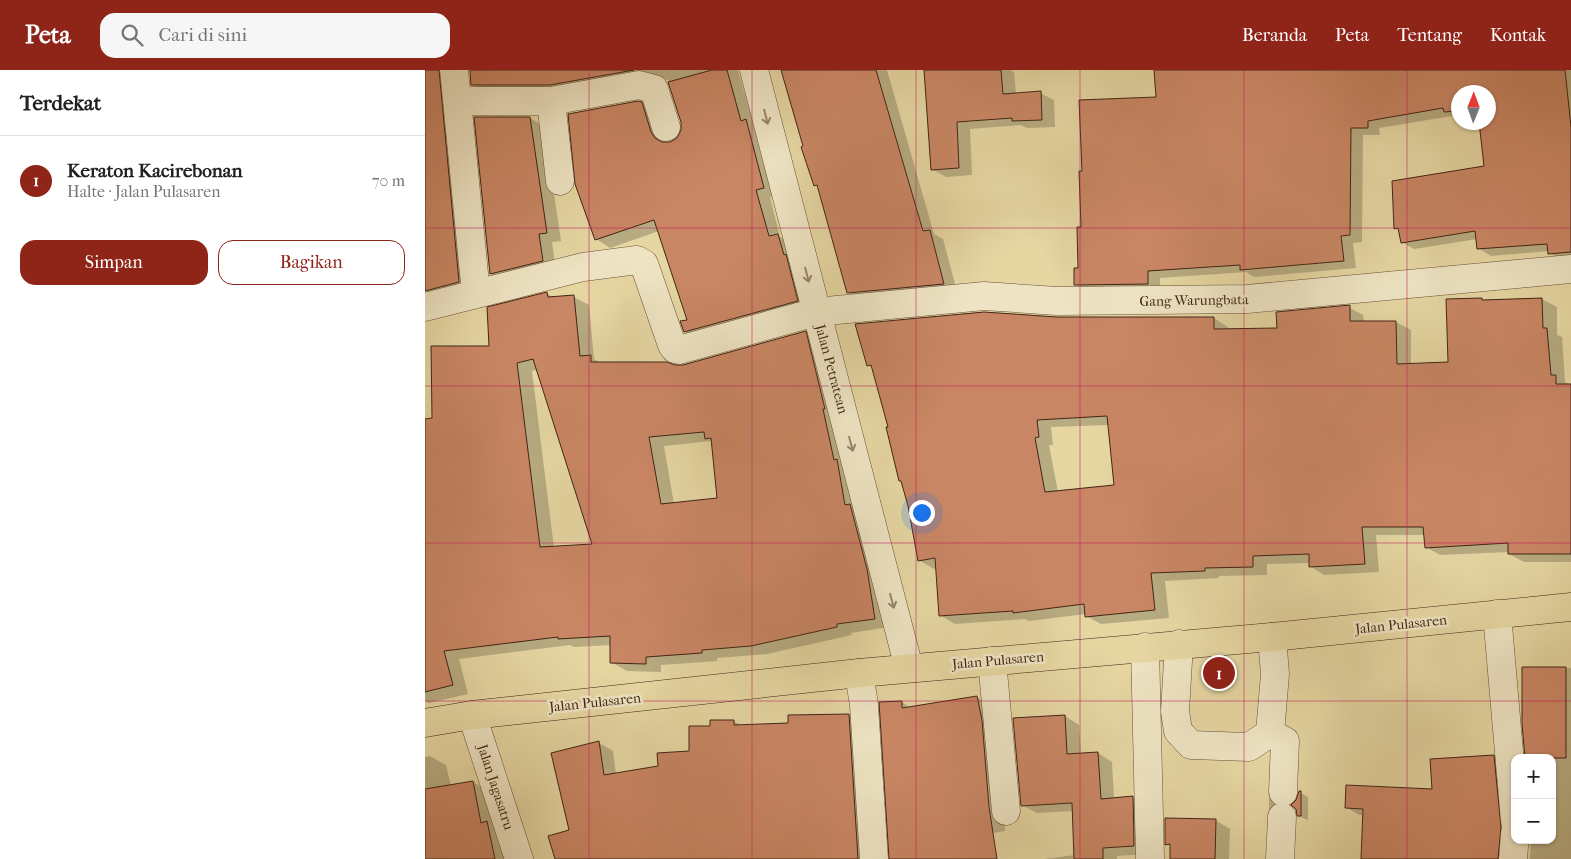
<!DOCTYPE html>
<html lang="id">
<head>
<meta charset="utf-8">
<style>
	body { margin:0; font-family:"IM FELL French Canon",serif; background:#f6f6f6; color:#202124 }
	.controls { position:absolute; right:15px; bottom:15px; display:grid; overflow:hidden; border-radius:10px; box-shadow:0 1px 4px #0004 }
	.controls button { width:45px; height:45px; display:grid; place-items:center; padding:0; border:0; border-bottom:1px solid #e0e0e0; background:#fff; color:#202124; font:25px sans-serif }
	.compass { position:absolute; left:1026px; top:15px; width:45px; height:45px; border-radius:50%; background:#fff; box-shadow:0 1px 4px #0004; rotate:1deg }
	.you { position:absolute; left:496px; top:442px; width:18px; height:18px; margin:-12px; border:4px solid #fff; border-radius:50%; background:#1a73e8; box-shadow:0 0 0 8px #1a73e833 }
	.badge { display:grid; place-items:center; width:32px; height:32px; border-radius:50%; background:#8f2418; color:#fff; font-size:16px; font-weight:700 }
	.pin { position:absolute; translate:-50% -50%; border:2px solid #fff; box-shadow:0 1px 5px #0006 }
	.list { margin:0; padding:0; list-style:none }
	h2 { display:flex; justify-content:space-between; align-items:center; height:65px; margin:0; padding:0 20px; font-size:21px }
	h2 small { font-size:16px; font-weight:400; color:#757577 }
	.list li { display:grid; grid-template-columns:32px 1fr auto; gap:15px; align-items:center; box-sizing:border-box; height:90px; padding:0 20px; border-top:1px solid #e0e0e0 }
	.list b { display:block; font-size:19px; white-space:nowrap }
	.list p { margin:0; font-size:16px; white-space:nowrap; color:#757577 }
	.list em { font-size:16px; font-style:normal; color:#757577 }
	.actions { display:flex; gap:10px; padding:15px 20px }
	.actions a { flex:1; padding:11px 0; border:1px solid #8f2418; border-radius:15px; text-align:center; font-size:18px; color:#8f2418 }
	.actions .main { background:#8f2418; color:#fff }
	.icon { flex:none; width:28px; height:28px; fill:none; stroke:currentColor; stroke-width:2; stroke-linecap:round; stroke-linejoin:round }
	.map { position:relative; flex:none; width:1146px; height:789px; overflow:hidden }
	header { display:flex; align-items:center; gap:30px; box-sizing:border-box; height:70px; padding:0 25px; background:#8f2418; color:#fff }
	header strong { font-size:24px }
	nav { display:flex; gap:28px; margin-inline-start:auto; font-size:18px }
	.search { width:350px; height:45px; background:#f6f6f6; display:flex; align-items:center; gap:12px; box-sizing:border-box; padding:0 18px; border-radius:15px; color:#757577; font-size:19px }
	main { display:flex }
	aside { flex:1; background:#fff }
	.map>svg:first-child { display:block }
	.shadow { fill:#0003; fill-rule:evenodd }
	.building { fill:#c98664; stroke:#412415; fill-rule:evenodd }
	.lines { fill:none; stroke-linecap:round; stroke-linejoin:round }
	.minor-casing { stroke:#6a5038; stroke-width:29 }
	.major-casing { stroke:#412415; stroke-width:29 }
	.minor { stroke:#eee4c3; stroke-width:28 }
	.major { stroke:#e5d6a2; stroke-width:28 }
	.oneway { stroke:#98846c }
	.grid { fill:none; stroke:#c2185b; stroke-width:1; stroke-opacity:0.55 }
	.labels { text-anchor:middle; stroke-width:5; stroke-linejoin:round; paint-order:stroke }
	.street-label { font-size:14px; fill:#412415; stroke:#eee4c3 }
</style>
</head>
<body>
<header>
<strong>Peta</strong>
<div class="search"><svg class="icon" aria-label="search" viewBox="0 0 24 24"><circle cx="10" cy="10" r="6"/><path d="M15 15l6 6"/></svg>Cari di sini</div>
<nav><a>Beranda</a><a>Peta</a><a>Tentang</a><a>Kontak</a></nav>
</header>
<main>
<aside>
<h2>Terdekat<small></small></h2>
<ul class="list">
<li><span class="badge">1</span><div><b>Keraton Kacirebonan</b><p>Halte · Jalan Pulasaren</p></div><em>70 m</em></li>
</ul>
<div class="actions"><a class="main">Simpan</a><a>Bagikan</a></div>
</aside>
<div class="map">
<svg width="1146" height="789" viewBox="0 0 1146 789">
	<rect width="100%" height="100%" fill="#e5d6a2"/>
	<filter id="stains"><feTurbulence type="fractalNoise" baseFrequency=".004" numOctaves="4"/><feColorMatrix values="0 0 0 0 .2 0 0 0 0 .09 0 0 0 0 .02 0 0 0 .5 -.17"/></filter>
	<radialGradient id="worn" r=".72"><stop offset=".6" stop-color="#630" stop-opacity="0"/><stop offset="1" stop-color="#630" stop-opacity=".3"/></radialGradient>
	<path class="shadow" d="M 0,0 L 30,0 L 48,220 L 15,228 L 1,220 L 0,217 Z
		M 46,0 L 313,0 L 329,56 L 335,59 L 352,125 L 345,127 L 355,167 L 367,173 L 386,239 L 274,270 L 260,262 L 263,251 L 234,161 L 185,178 L 171,169 L 216,33 L 231,41 L 241,73 L 247,73 L 253,69 L 257,61 L 257,53 L 243,10 L 227,7 L 139,23 L 62,23 L 47,15 Z
		M 358,0 L 462,0 L 509,164 L 518,169 L 532,221 L 437,230 L 423,222 L 395,118 L 390,115 Z
		M 500,0 L 586,0 L 589,2 L 591,24 L 615,23 L 629,30 L 630,57 L 602,58 L 596,55 L 545,59 L 547,105 L 521,107 L 507,99 Z
		M 730,0 L 1146,0 L 1146,189 L 1137,190 L 1124,183 L 1124,181 L 1066,186 L 1053,178 L 1052,169 L 989,179 L 977,172 L 975,161 L 970,158 L 1060,97 L 1064,22 L 1034,22 L 1034,48 L 1027,46 L 954,58 L 955,65 L 938,65 L 937,172 L 928,173 L 931,198 L 829,207 L 821,202 L 735,208 L 735,221 L 663,222 L 650,214 L 654,200 L 658,158 L 732,28 Z
		M 105,48 L 119,56 L 136,171 L 127,172 L 131,199 L 80,212 L 66,204 Z
		M 122,224 L 130,228 L 149,227 L 164,235 L 169,289 L 176,293 L 258,296 L 380,262 L 396,271 L 464,557 L 426,563 L 427,565 L 342,584 L 292,588 L 292,591 L 236,595 L 236,602 L 202,601 L 186,592 L 187,575 L 149,577 L 145,575 L 34,589 L 43,624 L 4,633 L 0,631 L 0,350 L 8,349 L 66,277 ZM 112,300 L 169,476 L 129,478 L 107,301 ZM 286,371 L 293,429 L 249,434 L 239,376 Z
		M 1117,229 L 1132,237 L 1132,265 L 1137,267 L 1140,312 L 1146,315 L 1146,492 L 1099,492 L 1084,484 L 1084,482 L 1015,485 L 1001,477 L 1000,465 L 951,465 L 954,502 L 899,505 L 885,496 L 885,493 L 842,494 L 842,505 L 794,506 L 794,508 L 740,511 L 744,548 L 676,554 L 661,546 L 661,544 L 604,551 L 600,549 L 530,554 L 515,545 L 512,498 L 509,499 L 494,490 L 484,436 L 478,412 L 475,410 L 465,358 L 447,298 L 443,295 L 632,248 L 789,248 L 803,257 L 803,260 L 853,259 L 923,237 L 938,245 L 939,252 L 971,252 L 986,260 L 986,295 L 1025,293 L 1022,231 ZM 684,355 L 690,416 L 633,422 L 624,375 L 628,375 L 626,357 Z
		M 1098,598 L 1146,598 L 1146,789 L 1105,789 L 1106,770 L 1127,770 L 1127,688 Z
		M 552,627 L 566,636 L 571,659 L 580,761 L 512,772 L 514,789 L 466,789 L 477,632 L 486,638 Z
		M 424,645 L 438,654 L 447,789 L 131,789 L 145,761 L 174,673 L 188,681 L 191,704 L 234,697 L 265,683 L 286,658 L 308,651 L 318,656 L 364,654 Z
		M 640,646 L 654,655 L 656,684 L 673,683 L 687,692 L 689,729 L 708,728 L 722,736 L 723,784 L 692,786 L 692,789 L 619,789 L 650,785 L 648,741 L 612,743 L 597,735 Z
		M 5,686 L 21,695 L 26,716 L 48,712 L 63,721 L 84,789 L 0,789 L 0,687 Z
		M 1068,686 L 1081,694 L 1085,789 L 937,789 L 939,745 L 934,745 L 921,737 L 1009,720 Z
		M 876,723 L 883,727 L 883,750 L 873,746 Z
		M 844,727 L 850,730 L 851,744 L 844,740 Z
		M 790,750 L 805,759 L 804,789 L 746,789 L 746,777 L 742,774 Z"/>
	<path class="building" d="M 0,0 L 14,0 L 34,212 L 0,221 Z
		M 45,0 L 209,0 L 125,15 L 46,15 Z
		M 287,0 L 302,0 L 316,51 L 321,49 L 339,118 L 331,120 L 344,166 L 353,164 L 359,185 L 361,184 L 373,231 L 259,262 L 255,251 L 262,250 L 229,150 L 170,170 L 150,114 L 143,44 L 213,31 L 217,32 L 226,62 L 230,68 L 237,72 L 245,72 L 252,68 L 256,60 L 256,52 L 243,12 Z
		M 356,0 L 451,0 L 498,161 L 505,160 L 519,214 L 422,223 L 392,115 L 389,116 L 376,77 L 378,76 Z
		M 499,0 L 576,0 L 578,24 L 616,21 L 617,50 L 587,51 L 587,48 L 532,52 L 534,98 L 506,100 Z
		M 729,0 L 1140,0 L 1146,57 L 1146,182 L 1123,184 L 1122,174 L 1052,179 L 1050,161 L 976,173 L 973,158 L 969,159 L 967,111 L 1059,96 L 1054,52 L 1064,52 L 1064,22 L 1034,22 L 1034,41 L 1019,42 L 1018,38 L 943,51 L 943,58 L 926,58 L 925,165 L 916,166 L 919,191 L 815,200 L 815,195 L 723,201 L 723,214 L 649,215 L 649,198 L 653,198 L 652,157 L 656,157 L 654,101 L 657,101 L 654,30 L 731,27 Z
		M 49,47 L 105,47 L 122,163 L 114,164 L 118,191 L 65,204 Z
		M 122,222 L 123,227 L 149,225 L 155,286 L 166,285 L 166,292 L 242,292 L 250,295 L 258,295 L 381,261 L 400,339 L 398,339 L 409,390 L 412,389 L 420,435 L 425,434 L 442,499 L 450,549 L 412,554 L 412,557 L 326,576 L 277,580 L 277,583 L 221,587 L 221,594 L 185,593 L 185,566 L 133,569 L 133,567 L 19,581 L 28,615 L 0,622 L 0,349 L 7,348 L 6,276 L 64,276 L 62,237 ZM 108,289 L 167,474 L 115,477 L 92,293 ZM 279,362 L 280,369 L 286,368 L 292,428 L 236,434 L 224,367 Z
		M 1057,228 L 1057,230 L 1117,228 L 1118,258 L 1122,258 L 1126,305 L 1131,305 L 1131,314 L 1146,314 L 1146,484 L 1083,484 L 1083,473 L 1000,478 L 998,457 L 937,457 L 940,494 L 884,497 L 884,484 L 828,486 L 828,497 L 780,498 L 780,501 L 726,503 L 730,540 L 660,547 L 659,534 L 588,543 L 588,541 L 514,546 L 510,488 L 493,491 L 483,436 L 476,411 L 474,411 L 461,357 L 463,357 L 446,295 L 442,296 L 430,254 L 559,242 L 632,247 L 789,247 L 789,259 L 852,258 L 851,242 L 925,235 L 925,251 L 971,251 L 972,294 L 1023,292 L 1021,229 ZM 682,346 L 689,415 L 620,422 L 610,368 L 614,367 L 612,350 Z
		M 1097,597 L 1141,597 L 1141,688 L 1100,688 L 1097,654 Z
		M 552,626 L 557,650 L 564,737 L 572,789 L 464,789 L 454,632 L 477,631 L 477,638 Z
		M 424,644 L 433,789 L 130,789 L 123,766 L 144,760 L 126,683 L 174,671 L 179,705 L 233,696 L 232,683 L 264,681 L 264,656 L 285,656 L 285,650 L 309,650 L 309,655 L 363,653 L 363,645 Z
		M 640,645 L 642,684 L 673,682 L 676,729 L 708,726 L 709,776 L 678,778 L 678,789 L 649,789 L 647,733 L 596,736 L 588,648 Z
		M 1069,685 L 1076,757 L 1073,789 L 936,789 L 938,739 L 920,738 L 921,715 L 1007,719 L 1005,689 Z
		M 48,711 L 56,753 L 62,751 L 70,789 L 0,789 L 0,719 Z
		M 874,721 L 876,721 L 876,746 L 872,746 L 871,739 L 866,735 L 871,730 Z
		M 740,748 L 791,749 L 790,789 L 745,789 L 745,774 L 740,775 Z"/>
	<g class="lines">
		<defs>
			<path id="minor" d="M 29,0 L 51,224
				M 329,0 L 484,598
				M 32,31 L 126,31 L 214,15 L 229,19 L 241,57
				M 126,31 L 135,111
				M 0,237 L 158,197 L 212,190 L 219,194 L 247,275 L 250,279 L 254,280 L 391,242 L 559,226 L 632,231 L 822,229 L 1146,199
				M 1072,544 L 1090,751
				M 754,574 L 750,641 L 753,661 L 766,675 L 824,677 L 845,663 L 850,604 L 847,567
				M 720,577 L 725,789
				M 567,591 L 581,741
				M 434,603 L 439,635 L 449,789
				M 47,645 L 94,789
				M 845,663 L 860,671 L 858,722
				M 855,789 L 857,747
				M 1088,789 L 1090,763"/>
			<path id="major" d="M 0,653 L 47,645 L 434,603 L 847,567 L 1146,537"/>
		</defs>
		<use href="#minor" class="minor-casing"/>
		<use href="#major" class="major-casing"/>
		<use href="#minor" class="minor"/>
		<use href="#major" class="major"/>
	</g>
	<defs><path id="oneway-shaft" d="M-6 0H5M1.5-3L5.5 0L1.5 3" fill="none" stroke-width="1.6" stroke-linecap="round" stroke-linejoin="round" transform="scale(1.25)"/></defs>
	<g class="oneway">
		<use href="#oneway-shaft" transform="translate(341 47) rotate(76)"/>
		<use href="#oneway-shaft" transform="translate(382 205) rotate(76)"/>
		<use href="#oneway-shaft" transform="translate(426 374) rotate(75)"/>
		<use href="#oneway-shaft" transform="translate(467 531) rotate(75)"/>
	</g>
	<path class="grid" d="M 164,0 L 164,789M 327,0 L 327,789M 491,0 L 491,789M 655,0 L 655,789M 819,0 L 819,789M 982,0 L 982,789M 0,158 L 1146,158M 0,316 L 1146,316M 0,473 L 1146,473M 0,631 L 1146,631"/>
	<g class="labels">
		<g class="street-label">
			<text transform="translate(769 230) rotate(-1)" y="5">Gang Warungbata</text>
			<text transform="translate(407 299) rotate(75)" y="5">Jalan Petratean</text>
			<text transform="translate(976 554) rotate(-6)" y="5">Jalan Pulasaren</text>
			<text transform="translate(573 590) rotate(-5)" y="5">Jalan Pulasaren</text>
			<text transform="translate(170 632) rotate(-6)" y="5">Jalan Pulasaren</text>
			<text transform="translate(71 717) rotate(72)" y="5">Jalan Jagasatru</text>
		</g>
	</g>
	<rect width="100%" height="100%" filter="url(#stains)"/>
	<rect width="100%" height="100%" fill="url(#worn)"/>
</svg>
<div class="controls">
<button>+</button>
<button>−</button>
</div>
<svg class="compass" viewBox="-18 -18 36 36"><path d="M0-13l5 13h-10z" fill="#e53935"/><path d="M0 13l5-13h-10z" fill="#757577"/></svg>
<div class="you"></div>
<div class="pin badge" style="left:794px;top:603px">1</div>
</div>
</main>
</body>
</html>
